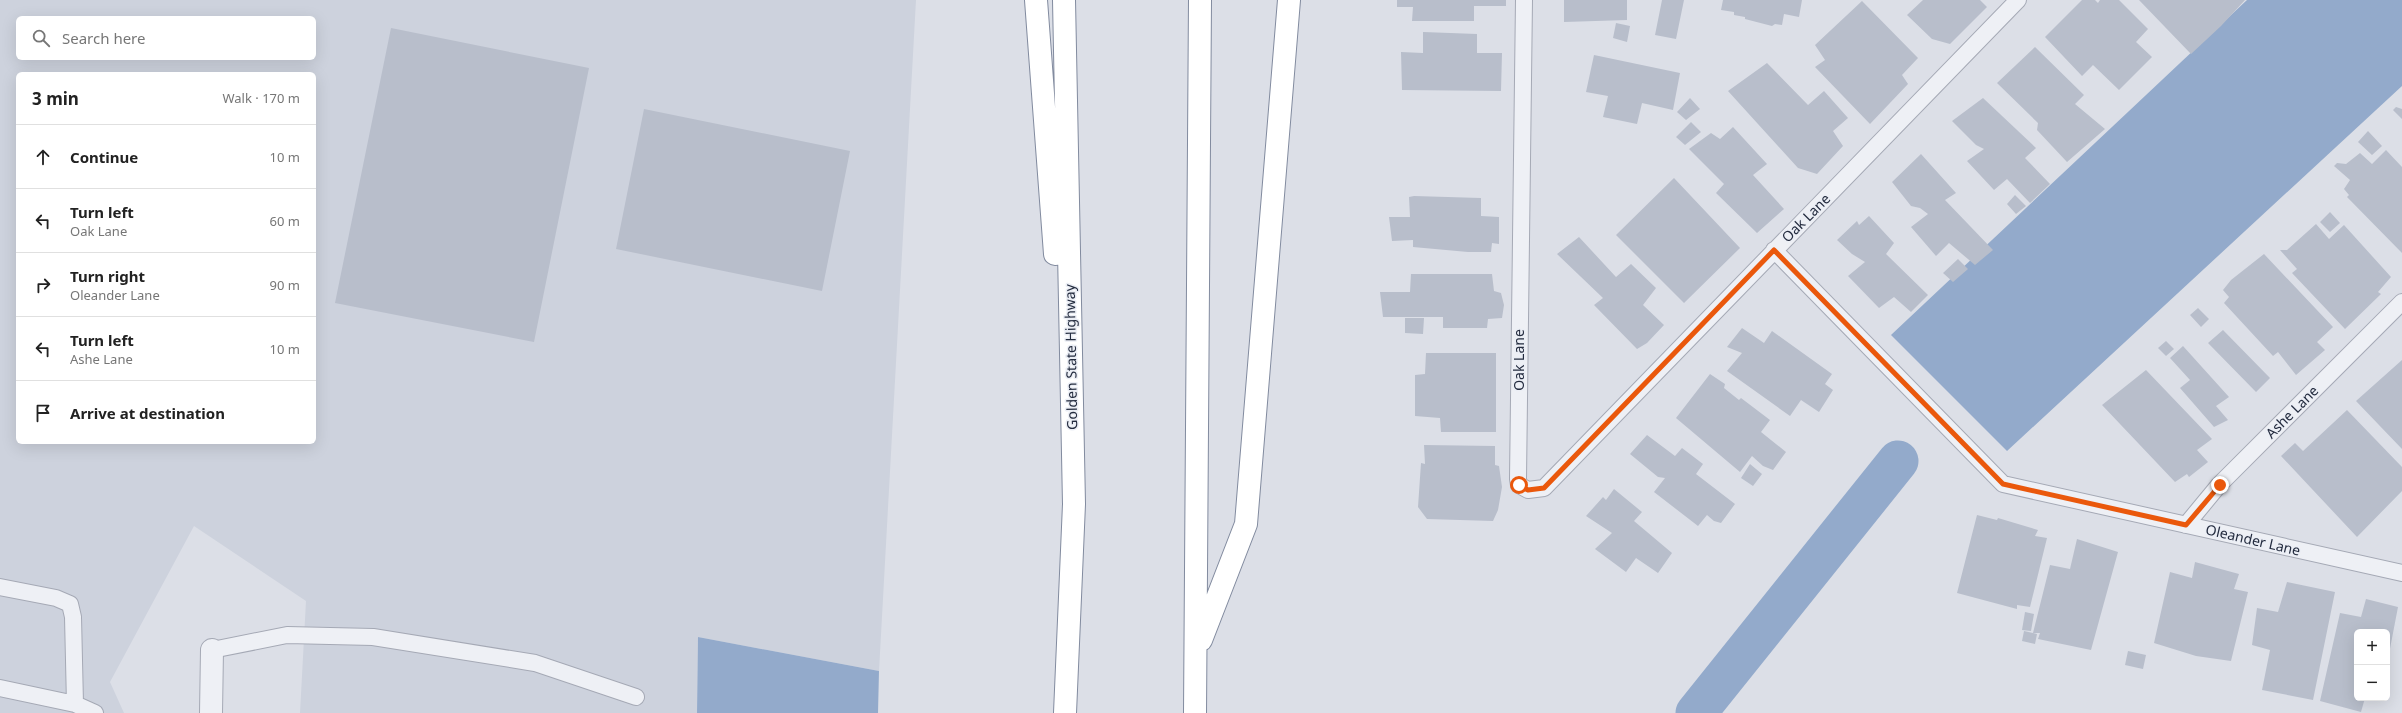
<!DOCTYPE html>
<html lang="en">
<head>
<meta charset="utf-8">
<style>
	body { margin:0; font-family:"Noto Sans",sans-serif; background:#f6f6f6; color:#222 }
	.controls { position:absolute; right:12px; bottom:12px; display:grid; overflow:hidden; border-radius:6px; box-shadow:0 4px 16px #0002 }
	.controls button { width:36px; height:36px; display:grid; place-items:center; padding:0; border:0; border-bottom:1px solid #e0e0e0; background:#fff; color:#222; font:20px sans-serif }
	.stop { position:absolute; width:12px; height:12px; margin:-9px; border:3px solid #ea580c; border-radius:50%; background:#fff }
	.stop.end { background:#ea580c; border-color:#fff; box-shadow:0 1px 4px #0008 }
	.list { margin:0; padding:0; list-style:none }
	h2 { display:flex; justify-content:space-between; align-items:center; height:52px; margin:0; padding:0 16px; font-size:17px }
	h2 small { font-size:13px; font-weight:400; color:#767676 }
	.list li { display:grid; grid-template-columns:26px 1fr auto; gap:12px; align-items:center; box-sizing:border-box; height:64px; padding:0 16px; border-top:1px solid #e0e0e0 }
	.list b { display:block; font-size:15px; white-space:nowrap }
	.list p { margin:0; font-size:13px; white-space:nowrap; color:#767676 }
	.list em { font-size:13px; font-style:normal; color:#767676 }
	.icon { flex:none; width:22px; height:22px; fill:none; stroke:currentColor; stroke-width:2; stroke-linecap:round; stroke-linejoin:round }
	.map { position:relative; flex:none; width:2402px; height:713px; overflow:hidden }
	.search { position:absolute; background:#fff; box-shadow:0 4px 16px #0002; left:16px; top:16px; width:300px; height:44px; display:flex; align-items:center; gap:10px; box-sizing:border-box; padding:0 14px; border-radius:6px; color:#767676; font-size:15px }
	.panel { position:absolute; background:#fff; box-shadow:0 4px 16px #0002; left:16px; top:72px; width:300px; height:372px; border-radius:6px }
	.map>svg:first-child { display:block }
	.built { fill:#cdd2dd; fill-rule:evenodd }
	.water { fill:#93aacb }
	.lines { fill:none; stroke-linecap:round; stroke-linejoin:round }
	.canal { stroke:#93aacb; stroke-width:41 }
	.building { fill:#b8becb }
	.service-casing { stroke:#a5a9b5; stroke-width:18 }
	.minor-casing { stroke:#a5a9b5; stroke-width:24 }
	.motorway-casing { stroke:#828b9f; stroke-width:24 }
	.service { stroke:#eef0f5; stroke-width:16 }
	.minor { stroke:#eef0f5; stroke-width:22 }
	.motorway { stroke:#fff; stroke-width:22 }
	.route { stroke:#ea580c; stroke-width:5 }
	.labels { text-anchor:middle; stroke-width:3; stroke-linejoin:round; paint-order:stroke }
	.street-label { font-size:14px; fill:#242c3f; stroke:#ebeef5 }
</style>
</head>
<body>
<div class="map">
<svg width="2402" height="713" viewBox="0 0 2402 713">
	<rect width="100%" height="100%" fill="#dcdfe7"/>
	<path class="built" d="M 0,0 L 916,0 L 879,671 L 698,637 L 697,713 L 300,713 L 306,601 L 194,526 L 110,682 L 124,713 L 0,713 ZM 18,18 L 314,18 L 314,58 L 18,58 ZM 18,74 L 314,74 L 314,442 L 18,442 Z"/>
	<path class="water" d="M 2247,0 L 2402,0 L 2402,86 L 2007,451 L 1891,335 Z
		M 698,637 L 879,671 L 878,713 L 697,713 Z"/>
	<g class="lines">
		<path class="canal" d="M 1696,713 L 1898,461"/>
	</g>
	<path class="building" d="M 1397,0 L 1506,0 L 1506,6 L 1474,6 L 1474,21 L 1412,21 L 1413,7 L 1397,7 Z
		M 1564,0 L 1627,0 L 1627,20 L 1564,22 Z
		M 1662,0 L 1684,0 L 1676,39 L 1655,35 Z
		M 1723,0 L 1802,0 L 1799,17 L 1784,14 L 1782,25 L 1775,24 L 1772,26 L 1745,19 L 1745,17 L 1734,15 L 1734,12 L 1721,10 Z
		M 1923,0 L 1980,0 L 1987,7 L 1950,44 L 1932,39 L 1907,15 Z
		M 2082,0 L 2095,0 L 2098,3 L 2100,0 L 2119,0 L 2148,29 L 2136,42 L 2152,57 L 2119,90 L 2093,65 L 2082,76 L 2045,37 Z
		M 2139,0 L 2245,0 L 2221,26 L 2191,54 Z
		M 1862,1 L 1918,58 L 1902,75 L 1908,84 L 1870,124 L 1815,67 L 1825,60 L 1815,45 Z
		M 1616,23 L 1630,26 L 1627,42 L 1613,38 Z
		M 391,28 L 589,68 L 534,342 L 335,303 Z
		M 1423,32 L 1477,34 L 1477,53 L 1502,53 L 1501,91 L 1402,90 L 1401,52 L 1423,53 Z
		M 2035,47 L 2084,95 L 2075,104 L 2105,129 L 2067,162 L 2037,130 L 2038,123 L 1997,83 Z
		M 1594,55 L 1680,73 L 1673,110 L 1642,103 L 1637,124 L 1603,117 L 1608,96 L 1586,92 Z
		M 1767,63 L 1808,105 L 1824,91 L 1848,118 L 1833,131 L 1843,146 L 1817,174 L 1798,168 L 1728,91 Z
		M 1690,98 L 1700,109 L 1686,120 L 1677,112 Z
		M 1983,98 L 2036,148 L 2025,158 L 2050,184 L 2030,203 L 2007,179 L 1994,190 L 1967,161 L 1984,149 L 1976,145 L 1952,121 Z
		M 2396,107 L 2402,109 L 2402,119 L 2393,110 Z
		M 644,109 L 850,151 L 822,291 L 616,249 Z
		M 1691,122 L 1701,132 L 1685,145 L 1676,137 Z
		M 1733,127 L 1767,164 L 1753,175 L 1784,209 L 1757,233 L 1716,193 L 1724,184 L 1689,149 L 1711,133 L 1720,139 Z
		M 2368,131 L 2382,146 L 2372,155 L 2358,142 Z
		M 2386,150 L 2402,167 L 2402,253 L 2347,197 L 2349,195 L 2344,189 L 2350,180 L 2334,166 L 2337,163 L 2346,164 L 2360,153 L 2372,164 Z
		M 1921,154 L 1956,193 L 1945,200 L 1993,250 L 1975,265 L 1949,243 L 1936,256 L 1911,227 L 1928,214 L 1920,208 L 1911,206 L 1892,182 Z
		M 1674,178 L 1740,248 L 1684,303 L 1616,235 Z
		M 2015,195 L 2026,206 L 2016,214 L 2007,204 Z
		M 1414,196 L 1481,198 L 1481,216 L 1499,217 L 1499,244 L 1492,243 L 1491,252 L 1468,252 L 1413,247 L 1413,240 L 1392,241 L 1389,217 L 1410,217 L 1409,197 Z
		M 2330,212 L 2340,223 L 2330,232 L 2320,222 Z
		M 1869,216 L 1894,243 L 1886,254 L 1928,295 L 1911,312 L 1894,297 L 1879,308 L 1848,276 L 1865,262 L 1852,254 L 1837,240 L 1857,221 L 1859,225 Z
		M 2316,224 L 2329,239 L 2344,225 L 2391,277 L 2378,292 L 2381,294 L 2345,329 L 2292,273 L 2297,269 L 2280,250 L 2287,250 Z
		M 1579,237 L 1616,277 L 1631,264 L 1656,288 L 1643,305 L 1664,325 L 1647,343 L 1637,349 L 1594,305 L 1603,298 L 1557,254 Z
		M 2264,254 L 2333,327 L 2317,342 L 2325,350 L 2296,375 L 2278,352 L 2273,356 L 2224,303 L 2229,297 L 2223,290 L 2231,280 Z
		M 1958,259 L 1968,269 L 1953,282 L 1943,273 Z
		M 1411,274 L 1492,274 L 1494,291 L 1501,293 L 1504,305 L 1502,318 L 1488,319 L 1487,328 L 1443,328 L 1443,317 L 1383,317 L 1380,292 L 1410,292 Z
		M 2198,308 L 2209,319 L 2201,327 L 2190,315 Z
		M 1405,318 L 1424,318 L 1423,334 L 1405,333 Z
		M 1742,328 L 1764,343 L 1772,331 L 1832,374 L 1825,384 L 1833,390 L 1819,412 L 1801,400 L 1790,416 L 1727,371 L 1742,353 L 1727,347 Z
		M 2223,330 L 2270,378 L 2256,392 L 2208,343 Z
		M 2166,341 L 2174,349 L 2166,356 L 2158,348 Z
		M 2183,346 L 2229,397 L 2216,406 L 2228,420 L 2214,427 L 2180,388 L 2190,380 L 2170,358 Z
		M 1426,353 L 1496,353 L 1496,432 L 1441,432 L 1440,418 L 1415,416 L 1415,375 L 1425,374 Z
		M 2402,360 L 2402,449 L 2356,401 Z
		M 2146,370 L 2212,439 L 2197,450 L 2208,462 L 2189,477 L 2187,474 L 2175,482 L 2102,405 Z
		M 1710,374 L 1725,384 L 1724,388 L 1739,400 L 1741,398 L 1770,420 L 1761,432 L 1786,452 L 1773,470 L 1763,466 L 1752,456 L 1740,472 L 1676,418 Z
		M 2347,410 L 2402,467 L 2402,491 L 2357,537 L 2281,456 L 2295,443 L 2303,451 Z
		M 1647,435 L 1675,456 L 1682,448 L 1703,464 L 1696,474 L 1735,504 L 1721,523 L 1714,521 L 1707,515 L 1698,526 L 1654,492 L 1665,478 L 1658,477 L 1630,454 Z
		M 1424,445 L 1495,446 L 1495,465 L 1499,466 L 1502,487 L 1498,510 L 1493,521 L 1427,519 L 1418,507 L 1421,463 L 1425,464 Z
		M 1750,464 L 1762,474 L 1753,486 L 1741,478 Z
		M 1614,489 L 1642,512 L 1634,521 L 1672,553 L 1658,573 L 1636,558 L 1626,572 L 1595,549 L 1612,533 L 1586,516 L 1603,497 L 1606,500 Z
		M 1977,515 L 1997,520 L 1998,518 L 2038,530 L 2035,536 L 2047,538 L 2030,607 L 2017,605 L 2017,609 L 1957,593 Z
		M 2077,539 L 2118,552 L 2091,650 L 2038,639 L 2040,633 L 2033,633 L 2050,565 L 2070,569 Z
		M 2195,562 L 2239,574 L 2234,589 L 2248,592 L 2231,661 L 2196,656 L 2154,643 L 2170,572 L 2192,578 Z
		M 2287,582 L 2335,592 L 2313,700 L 2262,690 L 2270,650 L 2252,645 L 2257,608 L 2278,612 Z
		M 2366,599 L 2398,607 L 2388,659 L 2387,632 L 2357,632 L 2357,698 L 2365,698 L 2361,712 L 2320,701 L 2340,613 L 2361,617 Z
		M 2025,612 L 2034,614 L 2031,631 L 2022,630 Z
		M 2024,631 L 2037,634 L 2035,644 L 2022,641 Z
		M 2128,651 L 2146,655 L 2143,669 L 2125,665 Z"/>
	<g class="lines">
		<defs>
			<path id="service" d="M 1524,0 L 1518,479 L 1519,485 L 1528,490 L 1544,488 L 2018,0
				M 1774,250 L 2003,484 L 2402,573
				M 2186,525 L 2219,485 L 2402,302
				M 0,587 L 56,598 L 70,604 L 73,617 L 75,704 L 0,688
				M 212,650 L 287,635 L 373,637 L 535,663 L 636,697
				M 75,704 L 95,713"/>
			<path id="minor" d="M 211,713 L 212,650"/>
			<path id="motorway" d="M 1036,0 L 1055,254
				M 1064,0 L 1074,504 L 1065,713
				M 1201,640 L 1246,524 L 1289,0
				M 1195,713 L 1200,0"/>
		</defs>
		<use href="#service" class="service-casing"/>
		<use href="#minor" class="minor-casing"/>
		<use href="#motorway" class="motorway-casing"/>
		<use href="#service" class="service"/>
		<use href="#minor" class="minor"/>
		<use href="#motorway" class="motorway"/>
	</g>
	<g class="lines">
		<path class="route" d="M 1519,485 L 1528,490 L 1544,488 L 1774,250 L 2003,484 L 2186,525 L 2220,485"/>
	</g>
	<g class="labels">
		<g class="street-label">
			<text transform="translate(1806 218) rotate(-45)" y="5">Oak Lane</text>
			<text transform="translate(1071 357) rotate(-91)" y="5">Golden State Highway</text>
			<text transform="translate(1519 360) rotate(-90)" y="5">Oak Lane</text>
			<text transform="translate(2292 412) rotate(-45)" y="5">Ashe Lane</text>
			<text transform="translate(2253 540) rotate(13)" y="5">Oleander Lane</text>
		</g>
	</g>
</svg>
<div class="controls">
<button>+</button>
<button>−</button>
</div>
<div class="stop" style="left:1519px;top:485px"></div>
<div class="stop end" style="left:2220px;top:485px"></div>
<div class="search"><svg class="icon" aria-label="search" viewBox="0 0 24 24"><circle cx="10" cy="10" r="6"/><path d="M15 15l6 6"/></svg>Search here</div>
<section class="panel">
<h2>3 min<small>Walk · 170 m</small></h2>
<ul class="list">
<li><svg class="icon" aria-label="ahead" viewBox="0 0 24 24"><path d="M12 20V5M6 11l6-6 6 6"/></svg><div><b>Continue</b></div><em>10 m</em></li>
<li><svg class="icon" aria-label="left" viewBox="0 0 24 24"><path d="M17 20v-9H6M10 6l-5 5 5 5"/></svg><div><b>Turn left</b><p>Oak Lane</p></div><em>60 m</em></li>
<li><svg class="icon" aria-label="right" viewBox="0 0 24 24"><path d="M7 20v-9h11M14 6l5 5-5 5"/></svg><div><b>Turn right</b><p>Oleander Lane</p></div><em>90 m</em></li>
<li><svg class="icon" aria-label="left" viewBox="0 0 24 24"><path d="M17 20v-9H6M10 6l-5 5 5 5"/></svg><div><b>Turn left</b><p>Ashe Lane</p></div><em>10 m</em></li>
<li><svg class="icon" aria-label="arrive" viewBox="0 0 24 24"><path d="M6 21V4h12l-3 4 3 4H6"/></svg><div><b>Arrive at destination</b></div></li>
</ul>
</section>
</div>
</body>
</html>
